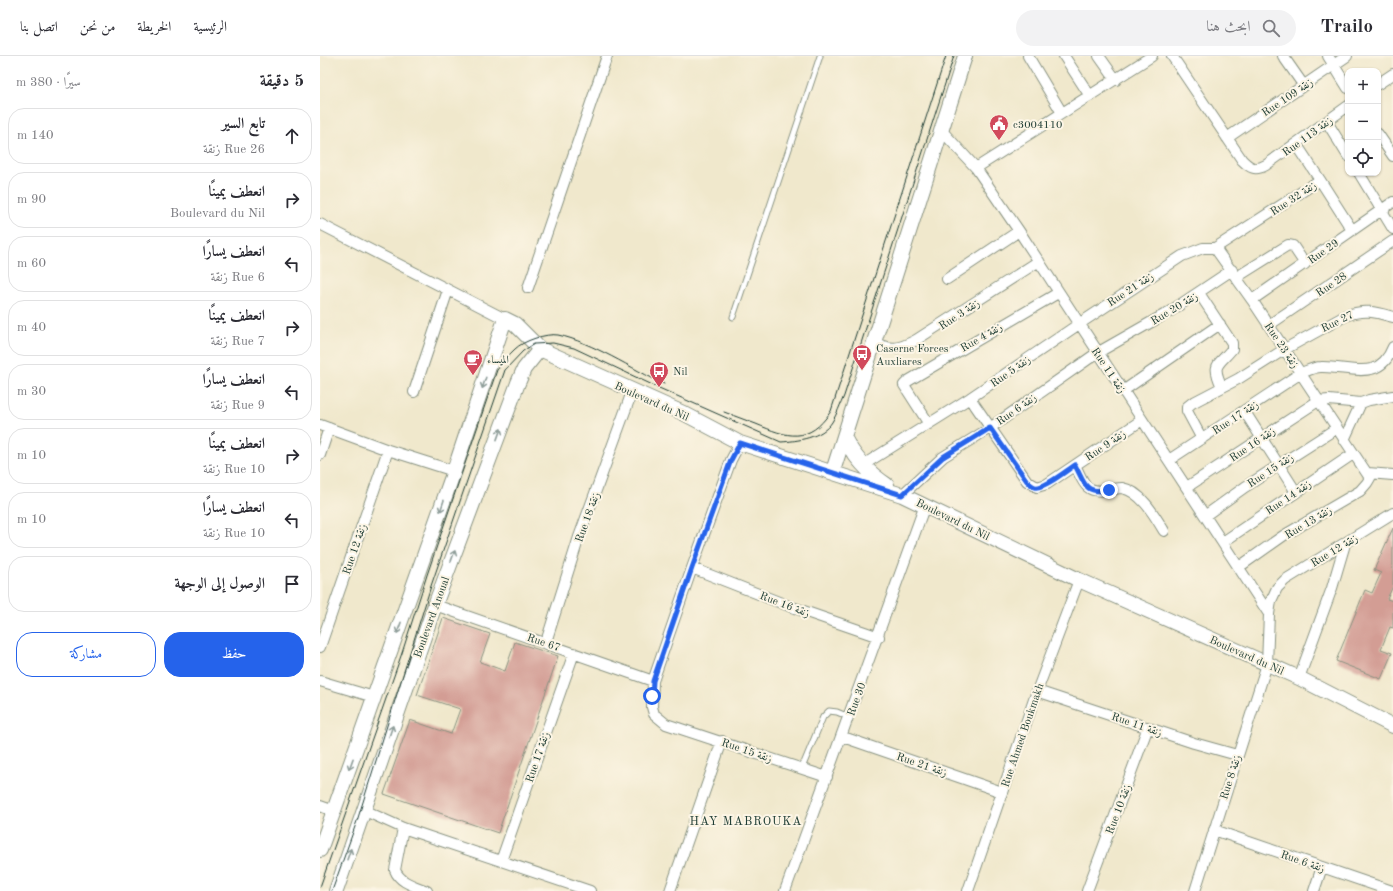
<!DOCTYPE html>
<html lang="ar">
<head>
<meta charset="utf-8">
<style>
	body { margin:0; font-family:"Old Standard TT",Amiri,serif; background:#f2f2f3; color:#2b2b33; direction:rtl }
	.controls { position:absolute; right:12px; top:12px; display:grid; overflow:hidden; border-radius:8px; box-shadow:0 1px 3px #0004 }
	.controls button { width:36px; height:36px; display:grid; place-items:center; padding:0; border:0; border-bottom:1px solid #e1e1e2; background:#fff; color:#2b2b33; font:20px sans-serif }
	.stop { position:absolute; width:12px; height:12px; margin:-9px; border:3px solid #2563eb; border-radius:50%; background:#fff }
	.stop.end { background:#2563eb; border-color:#fff; box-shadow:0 1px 4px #0008 }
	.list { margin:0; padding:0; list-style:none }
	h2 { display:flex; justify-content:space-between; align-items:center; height:52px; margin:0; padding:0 16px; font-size:17px }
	h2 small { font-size:13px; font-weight:400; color:#7c7c81 }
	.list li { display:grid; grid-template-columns:26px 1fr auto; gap:12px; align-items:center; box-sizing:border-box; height:56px; margin:0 8px 8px; padding:0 8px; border:1px solid #e1e1e2; border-radius:16px }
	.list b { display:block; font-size:15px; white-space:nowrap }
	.list p { margin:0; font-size:13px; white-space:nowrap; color:#7c7c81 }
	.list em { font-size:13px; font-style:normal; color:#7c7c81 }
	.actions { display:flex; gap:8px; padding:12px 16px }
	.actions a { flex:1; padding:9px 0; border:1px solid #2563eb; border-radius:16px; text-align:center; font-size:14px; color:#2563eb }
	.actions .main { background:#2563eb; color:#fff }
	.icon { flex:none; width:22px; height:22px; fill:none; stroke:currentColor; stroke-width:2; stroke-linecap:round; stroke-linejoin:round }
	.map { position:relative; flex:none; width:1073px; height:835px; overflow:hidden; direction:ltr }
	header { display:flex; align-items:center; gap:24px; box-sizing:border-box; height:56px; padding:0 20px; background:#fff; border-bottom:1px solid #e1e1e2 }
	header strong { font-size:19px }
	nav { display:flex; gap:22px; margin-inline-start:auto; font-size:14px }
	.search { width:280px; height:36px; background:#f2f2f3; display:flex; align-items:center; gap:10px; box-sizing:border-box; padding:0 14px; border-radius:22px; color:#7c7c81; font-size:15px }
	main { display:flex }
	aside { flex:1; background:#fff }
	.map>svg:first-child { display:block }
	.building { fill:#d39d94 }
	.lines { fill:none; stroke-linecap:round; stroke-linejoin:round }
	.lane-casing { stroke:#889280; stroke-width:7 }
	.street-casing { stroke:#889280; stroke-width:12 }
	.secondary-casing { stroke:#889280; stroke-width:16 }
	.lane { stroke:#fff; stroke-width:5 }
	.street { stroke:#fff; stroke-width:10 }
	.secondary { stroke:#fff; stroke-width:14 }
	.tram { stroke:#1f3d34; stroke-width:1 }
	.oneway { stroke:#8f9e9a }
	.route { stroke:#2563eb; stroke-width:5 }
	.labels { text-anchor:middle; stroke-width:4; stroke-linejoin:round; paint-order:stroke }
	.street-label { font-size:11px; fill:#1f3d34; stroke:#fcf5e5 }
	.poi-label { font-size:11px; fill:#1f3d34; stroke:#fcf5e5; text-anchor:start }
	.neighbourhood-label { font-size:12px; letter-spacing:1px; fill:#1f3d34; stroke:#fcf5e5 }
</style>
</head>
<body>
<header>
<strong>Trailo</strong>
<div class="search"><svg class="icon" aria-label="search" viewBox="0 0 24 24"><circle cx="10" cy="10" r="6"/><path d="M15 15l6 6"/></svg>ابحث هنا</div>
<nav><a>الرئيسية</a><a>الخريطة</a><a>من نحن</a><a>اتصل بنا</a></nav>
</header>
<main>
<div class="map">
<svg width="1073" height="835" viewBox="0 0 1073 835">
	<rect width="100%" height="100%" fill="#fcf5e5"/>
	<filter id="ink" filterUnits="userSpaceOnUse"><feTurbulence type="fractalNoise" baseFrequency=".025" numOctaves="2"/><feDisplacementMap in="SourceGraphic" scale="8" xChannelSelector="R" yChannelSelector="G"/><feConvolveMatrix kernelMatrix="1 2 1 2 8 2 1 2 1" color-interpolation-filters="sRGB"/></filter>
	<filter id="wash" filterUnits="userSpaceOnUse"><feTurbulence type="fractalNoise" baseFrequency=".012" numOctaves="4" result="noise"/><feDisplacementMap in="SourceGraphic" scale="16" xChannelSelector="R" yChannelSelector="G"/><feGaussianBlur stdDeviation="0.9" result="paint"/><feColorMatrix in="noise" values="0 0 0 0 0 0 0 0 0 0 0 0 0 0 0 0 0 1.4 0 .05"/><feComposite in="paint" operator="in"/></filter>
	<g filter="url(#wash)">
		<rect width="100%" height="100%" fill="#f0e8cc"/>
		<g id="blocks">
			<path class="building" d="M 1073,472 L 1073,530 L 1067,543 L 1073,545 L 1073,572 L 1070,571 L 1061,593 L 1072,597 L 1061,623 L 1016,605 L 1045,534 L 1052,537 L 1061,517 L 1054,514 Z
				M 123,562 L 170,578 L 160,606 L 185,615 L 195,586 L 238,600 L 178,777 L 64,738 L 90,664 L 131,678 L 140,653 L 97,639 Z"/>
		</g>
	</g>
	<g filter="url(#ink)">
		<use href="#blocks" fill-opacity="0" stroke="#889280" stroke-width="1"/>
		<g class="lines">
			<defs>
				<path id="lane" d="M 413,261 L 500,0
					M 482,712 L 503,661 L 509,655 L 517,656 L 529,661"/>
				<path id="street" d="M 708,0 L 742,57
					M 744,0 L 770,40
					M 779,0 L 796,24
					M 852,0 L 922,104 C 930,112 935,115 946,109 L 1028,50
					M 963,0 L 984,30
					M 1008,0 L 1028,32
					M 1058,28 L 1073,18
					M 1007,66 L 1028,100
					M 622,75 L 656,112 L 699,175 L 949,558
					M 1058,78 L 1073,100
					M 907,82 L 1027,0
					M 977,89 L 1000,124
					M 656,112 L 832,0
					M 1039,117 L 1073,173
					M 0,168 L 185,263
					M 895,192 L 1000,124 L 1032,174
					M 917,221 L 968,189 L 973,190 L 985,208
					M 627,223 L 699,175
					M 208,232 L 287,0
					M 879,237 L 912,287 L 912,293 C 898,310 891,307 902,331
					M 932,244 L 1073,146
					M 949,269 L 1073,185
					M 554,286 C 571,295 579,293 596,284 L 719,205
					M 803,335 L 900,268
					M 94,336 L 128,234
					M 925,356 L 976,436
					M 822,364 L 727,428 L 717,431 L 707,425 L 650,342 L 759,268 L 862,200 L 883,192 L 895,192 L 932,244 L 1050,422 L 1047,427 L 1040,435 L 963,480 L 919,511
					M 609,368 L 584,329 L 588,325 L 738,237
					M 0,369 L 68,394 L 134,415
					M 882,383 L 867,355 L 867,351 L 872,347 L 918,323 L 965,293 L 1027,259 C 1046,253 1055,256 1073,261
					M 1024,384 L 1041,347 L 1049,344 L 1073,340
					M 420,387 L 411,404 L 372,512 L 333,625 L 332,651 L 334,658 L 346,668 L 507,721
					M 0,399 L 9,372
					M 849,404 L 981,317 C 987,315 994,311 1001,311 C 1030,310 1059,327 1073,291
					M 543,409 L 650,342
					M 755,409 C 763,425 765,438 786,434 C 791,434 797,432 802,432 C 821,435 835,460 844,475
					M 1048,417 L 1073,419
					M 867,431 L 998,345 L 1009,344 L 1041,347
					M 582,439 L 623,401 L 670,372 L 777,297 L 849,256 L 912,214
					M 886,459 L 925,431 L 1017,372
					M 903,486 L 1033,398
					M 372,512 L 469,550 L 559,581
					M 115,549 L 333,625
					M 226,586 L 259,481 L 312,336
					M 0,591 L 68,394
					M 979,622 L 1012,532 L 1025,488
					M 0,625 L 54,641
					M 717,635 L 874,687 L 917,699
					M 523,681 L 682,736
					M 0,750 L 14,755
					M 43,754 L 83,772 L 270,835
					M 83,772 L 75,814 C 80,827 95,830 107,835
					M 894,774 L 1072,835
					M 181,805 L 254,597
					M 350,835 L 402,685
					M 465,835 L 605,449
					M 648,835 L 717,635 L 759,524
					M 767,835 L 828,671
					M 875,835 L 947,608 L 949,558 L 951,545 L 957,532 L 965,524 L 1073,457
					M 994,835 L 1002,811"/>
				<path id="secondary" d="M 524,381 C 534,401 547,416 567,429
					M 513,415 L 645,0
					M 0,794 L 134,415 L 185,263 L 195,268 L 220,293 L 363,357 L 420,387 L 582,439 L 759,524 L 979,622 L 1073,670
					M 16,835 L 115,549 L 198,327 L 204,313 L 220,293"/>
			</defs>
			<use href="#lane" class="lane-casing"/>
			<use href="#street" class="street-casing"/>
			<use href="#secondary" class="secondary-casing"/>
			<use href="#lane" class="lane"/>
			<use href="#street" class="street"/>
			<use href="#secondary" class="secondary"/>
			<path class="tram" d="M 404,356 C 415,360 425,364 436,368 C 467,381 489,389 511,355 L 626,0
				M 0,831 L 82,597 L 107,519 L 177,314 C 183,307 188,299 195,293 C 203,285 226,277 238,279 C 272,286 312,313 344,328
				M 12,835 L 37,765 L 111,530 L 185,314 L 203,295 L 214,288 L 233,287 L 254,292 L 339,332 L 461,386 C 477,385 502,382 512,366 C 517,358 520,349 524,340 L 634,0"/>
		</g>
		<defs><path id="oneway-shaft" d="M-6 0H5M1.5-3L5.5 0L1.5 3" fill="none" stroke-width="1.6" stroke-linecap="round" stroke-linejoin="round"/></defs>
		<g class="oneway">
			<use href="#oneway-shaft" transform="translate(164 327) rotate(108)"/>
			<use href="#oneway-shaft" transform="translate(179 378) rotate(-70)"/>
			<use href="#oneway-shaft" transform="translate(122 450) rotate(109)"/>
			<use href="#oneway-shaft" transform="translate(133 500) rotate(-70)"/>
			<use href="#oneway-shaft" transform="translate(79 572) rotate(110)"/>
			<use href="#oneway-shaft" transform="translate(71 675) rotate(-71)"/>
			<use href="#oneway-shaft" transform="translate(31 708) rotate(110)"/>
			<use href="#oneway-shaft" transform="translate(29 798) rotate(-71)"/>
		</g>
	</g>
	<g class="lines" filter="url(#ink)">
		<path class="route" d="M 332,640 L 333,625 L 372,512 L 411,404 L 420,387 L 582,439 L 623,401 L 670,372 L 707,425 C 709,427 712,430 715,431 C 724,433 747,414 755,409 C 765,428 764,438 789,434"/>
	</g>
	<defs>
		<symbol id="civic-pin" viewBox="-11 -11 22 30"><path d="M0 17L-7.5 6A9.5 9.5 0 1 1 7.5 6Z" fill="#d1495b" stroke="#fcf5e5"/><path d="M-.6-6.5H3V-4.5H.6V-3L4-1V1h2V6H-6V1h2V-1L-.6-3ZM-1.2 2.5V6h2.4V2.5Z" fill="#fff"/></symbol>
		<symbol id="bus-pin" viewBox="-11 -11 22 30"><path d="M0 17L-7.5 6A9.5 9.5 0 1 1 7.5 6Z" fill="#d1495b" stroke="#fcf5e5"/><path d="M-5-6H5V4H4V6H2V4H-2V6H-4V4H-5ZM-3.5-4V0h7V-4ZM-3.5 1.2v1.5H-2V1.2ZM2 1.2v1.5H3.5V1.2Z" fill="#fff"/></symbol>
		<symbol id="cafe-pin" viewBox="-11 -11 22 30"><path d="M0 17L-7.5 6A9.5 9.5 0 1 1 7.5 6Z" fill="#d1495b" stroke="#fcf5e5"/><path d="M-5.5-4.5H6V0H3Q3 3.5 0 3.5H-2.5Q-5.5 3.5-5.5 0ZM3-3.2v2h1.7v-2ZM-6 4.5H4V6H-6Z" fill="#fff"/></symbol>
	</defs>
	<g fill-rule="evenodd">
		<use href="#civic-pin" x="668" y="57" width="22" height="30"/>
		<use href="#bus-pin" x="531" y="287" width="22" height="30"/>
		<use href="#cafe-pin" x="142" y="292" width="22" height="30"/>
		<use href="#bus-pin" x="328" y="304" width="22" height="30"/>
	</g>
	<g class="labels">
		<g class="street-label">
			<text transform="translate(967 41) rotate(-34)" y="4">Rue 109 زنقة</text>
			<text transform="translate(987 80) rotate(-36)" y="4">Rue 113 زنقة</text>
			<text transform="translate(973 142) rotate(-33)" y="4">Rue 32 زنقة</text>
			<text transform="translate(1003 195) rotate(-35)" y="4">Rue 29</text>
			<text transform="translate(1011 228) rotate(-34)" y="4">Rue 28</text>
			<text transform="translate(810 233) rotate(-33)" y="4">Rue 21 زنقة</text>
			<text transform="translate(854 252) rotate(-31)" y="4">Rue 20 زنقة</text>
			<text transform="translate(639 258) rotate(-33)" y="4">Rue 3 زنقة</text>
			<text transform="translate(1017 265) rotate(-26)" y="4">Rue 27</text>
			<text transform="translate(661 281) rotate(-30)" y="4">Rue 4 زنقة</text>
			<text transform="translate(962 289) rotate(56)" y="4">Rue 23 زنقة</text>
			<text transform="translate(789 314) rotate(56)" y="4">Rue 11 زنقة</text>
			<text transform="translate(690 315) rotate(-35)" y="4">Rue 5 زنقة</text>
			<text transform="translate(332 345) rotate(24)" y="4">Boulevard du Nil</text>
			<text transform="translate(696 353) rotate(-35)" y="4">Rue 6 زنقة</text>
			<text transform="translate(915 361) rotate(-33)" y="4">Rue 17 زنقة</text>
			<text transform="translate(932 388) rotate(-34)" y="4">Rue 16 زنقة</text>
			<text transform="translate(785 389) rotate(-34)" y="4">Rue 9 زنقة</text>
			<text transform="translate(950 414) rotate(-33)" y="4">Rue 15 زنقة</text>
			<text transform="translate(968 441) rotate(-34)" y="4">Rue 14 زنقة</text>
			<text transform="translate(267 461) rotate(-70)" y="4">Rue 18 زنقة</text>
			<text transform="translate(633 463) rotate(26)" y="4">Boulevard du Nil</text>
			<text transform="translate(988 466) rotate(-31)" y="4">Rue 13 زنقة</text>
			<text transform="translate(34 493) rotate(-71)" y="4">Rue 12 زنقة</text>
			<text transform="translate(1014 494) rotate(-31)" y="4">Rue 12 زنقة</text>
			<text transform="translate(465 548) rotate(21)" y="4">Rue 16 زنقة</text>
			<text transform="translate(111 561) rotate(-70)" y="4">Boulevard Anoual</text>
			<text transform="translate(224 586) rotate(19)" y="4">Rue 67</text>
			<text transform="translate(927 599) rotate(24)" y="4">Boulevard du Nil</text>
			<text transform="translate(536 643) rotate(-70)" y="4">Rue 30</text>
			<text transform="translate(817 668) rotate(19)" y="4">Rue 11 زنقة</text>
			<text transform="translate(702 679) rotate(-71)" y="4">Rue Ahmed Boukmakh</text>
			<text transform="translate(427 694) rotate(19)" y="4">Rue 15 زنقة</text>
			<text transform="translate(217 701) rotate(-71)" y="4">Rue 17 زنقة</text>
			<text transform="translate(602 708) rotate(19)" y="4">Rue 21 زنقة</text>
			<text transform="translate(910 721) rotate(-72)" y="4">Rue 8 زنقة</text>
			<text transform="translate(798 753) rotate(-69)" y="4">Rue 10 زنقة</text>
			<text transform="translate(983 805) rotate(19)" y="4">Rue 6 زنقة</text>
		</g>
		<g class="poi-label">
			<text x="693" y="72">c3004110</text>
			<text x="556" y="296">Caserne Forces<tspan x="556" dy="13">Auxliares</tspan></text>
			<text x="167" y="307">الميساء</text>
			<text x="353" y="319">Nil</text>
		</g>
		<g class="neighbourhood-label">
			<text x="426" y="769">HAY MABROUKA</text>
		</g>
	</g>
</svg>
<div class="controls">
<button>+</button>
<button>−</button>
<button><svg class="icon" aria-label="locate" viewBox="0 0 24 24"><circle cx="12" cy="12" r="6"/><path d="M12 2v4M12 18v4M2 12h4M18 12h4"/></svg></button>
</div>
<div class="stop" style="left:332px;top:640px"></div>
<div class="stop end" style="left:789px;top:434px"></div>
</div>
<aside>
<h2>5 دقيقة<small>سيرًا · 380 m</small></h2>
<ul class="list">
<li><svg class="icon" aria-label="ahead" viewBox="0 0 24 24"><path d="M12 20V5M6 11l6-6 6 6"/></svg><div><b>تابع السير</b><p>Rue 26 زنقة</p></div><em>140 m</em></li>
<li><svg class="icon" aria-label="right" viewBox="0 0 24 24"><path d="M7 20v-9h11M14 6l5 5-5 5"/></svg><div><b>انعطف يمينًا</b><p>Boulevard du Nil</p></div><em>90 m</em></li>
<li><svg class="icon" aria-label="left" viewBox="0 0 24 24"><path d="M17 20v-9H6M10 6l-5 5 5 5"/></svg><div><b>انعطف يسارًا</b><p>Rue 6 زنقة</p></div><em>60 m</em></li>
<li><svg class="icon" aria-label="right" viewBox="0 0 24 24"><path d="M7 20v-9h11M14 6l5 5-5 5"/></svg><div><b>انعطف يمينًا</b><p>Rue 7 زنقة</p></div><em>40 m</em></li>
<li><svg class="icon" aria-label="left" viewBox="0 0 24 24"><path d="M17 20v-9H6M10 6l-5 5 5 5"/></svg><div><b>انعطف يسارًا</b><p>Rue 9 زنقة</p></div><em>30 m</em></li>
<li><svg class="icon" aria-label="right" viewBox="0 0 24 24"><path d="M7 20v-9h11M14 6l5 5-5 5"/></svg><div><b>انعطف يمينًا</b><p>Rue 10 زنقة</p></div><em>10 m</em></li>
<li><svg class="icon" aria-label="left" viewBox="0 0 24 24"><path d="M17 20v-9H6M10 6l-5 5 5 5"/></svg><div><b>انعطف يسارًا</b><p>Rue 10 زنقة</p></div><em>10 m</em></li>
<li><svg class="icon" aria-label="arrive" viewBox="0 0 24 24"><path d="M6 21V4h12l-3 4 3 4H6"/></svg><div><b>الوصول إلى الوجهة</b></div></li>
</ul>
<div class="actions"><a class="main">حفظ</a><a>مشاركة</a></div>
</aside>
</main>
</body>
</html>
